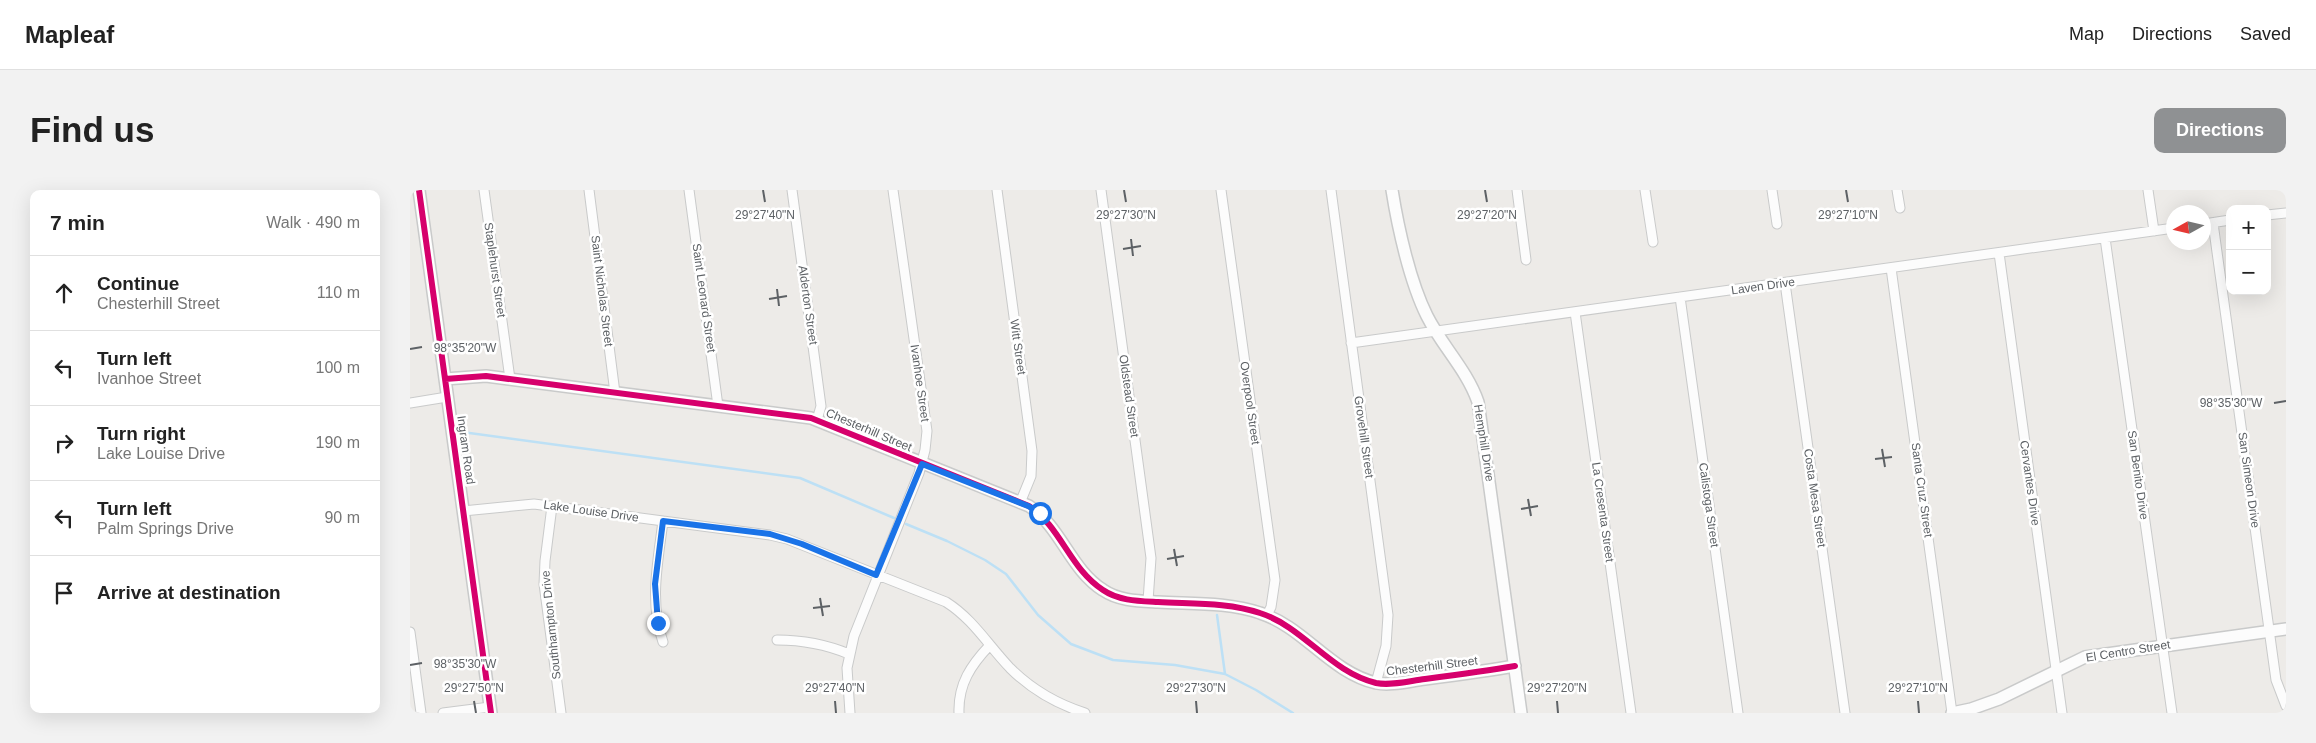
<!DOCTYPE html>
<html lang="en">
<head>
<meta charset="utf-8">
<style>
	body { margin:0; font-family:Arial,sans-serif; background:#f2f2f2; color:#222 }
	.controls { position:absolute; right:15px; top:15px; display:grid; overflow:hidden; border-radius:10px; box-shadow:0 5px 20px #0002 }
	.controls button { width:45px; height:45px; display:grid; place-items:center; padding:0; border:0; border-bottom:1px solid #e0e0e0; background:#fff; color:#222; font:25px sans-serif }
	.compass { position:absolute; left:1756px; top:15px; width:45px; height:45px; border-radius:50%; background:#fff; box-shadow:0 5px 20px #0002; rotate:262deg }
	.stop { position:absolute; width:15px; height:15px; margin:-11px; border:4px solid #1a73e8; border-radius:50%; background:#fff }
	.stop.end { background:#1a73e8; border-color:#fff; box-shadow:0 1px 5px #0008 }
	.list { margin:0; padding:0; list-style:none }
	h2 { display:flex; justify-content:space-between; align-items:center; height:65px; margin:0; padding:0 20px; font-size:21px }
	h2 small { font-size:16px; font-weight:400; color:#767676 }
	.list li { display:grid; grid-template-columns:32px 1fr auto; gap:15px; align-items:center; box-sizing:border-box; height:75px; padding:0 20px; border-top:1px solid #e0e0e0 }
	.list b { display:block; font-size:19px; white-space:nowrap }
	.list p { margin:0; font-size:16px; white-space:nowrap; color:#767676 }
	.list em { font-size:16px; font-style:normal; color:#767676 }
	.icon { flex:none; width:28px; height:28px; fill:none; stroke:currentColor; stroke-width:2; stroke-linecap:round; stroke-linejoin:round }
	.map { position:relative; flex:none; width:1876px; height:523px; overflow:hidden; border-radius:10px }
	header { display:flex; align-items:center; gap:30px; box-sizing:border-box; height:70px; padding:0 25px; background:#fff; border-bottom:1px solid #e0e0e0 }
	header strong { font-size:24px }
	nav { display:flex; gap:28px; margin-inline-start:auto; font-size:18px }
	.intro { display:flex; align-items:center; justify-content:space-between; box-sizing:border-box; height:120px; padding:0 30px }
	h1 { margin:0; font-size:35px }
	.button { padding:12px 22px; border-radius:10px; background:#8f9193; color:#fff; font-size:18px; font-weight:700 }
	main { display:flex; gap:30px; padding:0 30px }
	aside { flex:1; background:#fff; border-radius:10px; box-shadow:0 5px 20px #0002 }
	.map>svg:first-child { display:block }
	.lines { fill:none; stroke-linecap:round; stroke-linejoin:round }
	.stream { stroke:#bde0f5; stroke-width:2.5 }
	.minor-casing { stroke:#c9caca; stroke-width:11 }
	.tertiary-casing { stroke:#c9caca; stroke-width:14 }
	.minor { stroke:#fcfcfc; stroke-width:9 }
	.tertiary { stroke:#fcfcfc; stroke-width:11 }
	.cycleway-casing { stroke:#fff; stroke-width:9 }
	.cycleway { stroke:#d6006c; stroke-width:6 }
	.route { stroke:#1a73e8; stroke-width:6 }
	.ticks { fill:none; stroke:#5d6165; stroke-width:2 }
	.labels { text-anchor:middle; stroke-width:5; stroke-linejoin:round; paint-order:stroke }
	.street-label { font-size:12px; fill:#5d6165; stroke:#fff }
	.ticks-label { font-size:12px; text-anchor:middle; fill:#5d6165; stroke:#fff; stroke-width:5; stroke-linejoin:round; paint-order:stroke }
</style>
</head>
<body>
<header>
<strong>Mapleaf</strong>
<nav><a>Map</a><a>Directions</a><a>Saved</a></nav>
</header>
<div class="intro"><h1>Find us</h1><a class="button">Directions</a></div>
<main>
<aside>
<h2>7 min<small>Walk · 490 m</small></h2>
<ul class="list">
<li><svg class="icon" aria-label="ahead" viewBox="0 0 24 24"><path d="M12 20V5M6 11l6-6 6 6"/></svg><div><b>Continue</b><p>Chesterhill Street</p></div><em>110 m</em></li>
<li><svg class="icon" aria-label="left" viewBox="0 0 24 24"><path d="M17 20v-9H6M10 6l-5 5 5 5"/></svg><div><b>Turn left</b><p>Ivanhoe Street</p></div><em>100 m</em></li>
<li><svg class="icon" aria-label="right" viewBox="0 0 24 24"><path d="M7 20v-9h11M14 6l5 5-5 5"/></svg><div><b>Turn right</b><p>Lake Louise Drive</p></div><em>190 m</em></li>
<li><svg class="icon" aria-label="left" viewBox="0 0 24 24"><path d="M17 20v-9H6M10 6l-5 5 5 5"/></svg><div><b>Turn left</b><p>Palm Springs Drive</p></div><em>90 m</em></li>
<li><svg class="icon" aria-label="arrive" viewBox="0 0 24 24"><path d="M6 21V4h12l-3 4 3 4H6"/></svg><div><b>Arrive at destination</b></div></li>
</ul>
</aside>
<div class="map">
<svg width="1876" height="523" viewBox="0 0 1876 523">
	<rect width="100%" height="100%" fill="#edebe8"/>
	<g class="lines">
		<path class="stream" d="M 52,242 L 390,288 L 484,328
			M 496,334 L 537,351 L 575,370 L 596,384 L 628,425 L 661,454 L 703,470 L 765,475 L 815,484
			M 807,425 L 815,484 L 846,500 L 883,523"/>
		<defs>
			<path id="minor" d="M 74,0 L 100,189
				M 179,0 L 205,203
				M 279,0 L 308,216
				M 382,0 L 411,216 L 407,230
				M 587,0 L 622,261 L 621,286 L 610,313
				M 691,0 L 741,368 L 738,411
				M 811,0 L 865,390 L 861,417 L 857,425
				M 921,0 L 978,425 L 976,456 L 966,493
				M 1107,0 L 1116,70
				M 1235,0 L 1243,52
				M 1362,0 L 1367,34
				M 1487,0 L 1490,18
				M 1738,0 L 1744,41
				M 1857,25 L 1876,23
				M 1803,33 L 1866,490 L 1876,516
				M 1794,34 L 1820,30
				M 1695,48 L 1762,523
				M 1589,63 L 1652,523
				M 1481,78 L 1542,523
				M 1375,93 L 1435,523
				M 1270,107 L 1328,523
				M 1165,122 L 1221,523
				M 941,153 L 1764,38
				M 0,213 L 37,207
				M 142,316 L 135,371 L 134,394 L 151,523
				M 53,321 L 124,314 L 360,345 L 377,349 L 536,412 C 563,429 578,455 600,478 C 620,498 647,514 675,523
				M 253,331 C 248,372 239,412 253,452
				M 0,442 L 11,523
				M 367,450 C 393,450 415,454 439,464
				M 33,523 L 80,517
				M 440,523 L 437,478 L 444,446 L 509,283 L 515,260 L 517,241 L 483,0
				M 549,523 C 548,494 561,475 580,455"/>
			<path id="tertiary" d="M 9,0 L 81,523
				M 982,0 C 988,38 1000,92 1017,126 C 1032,156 1057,180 1068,212 L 1111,523
				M 35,189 L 76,186 L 401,228 L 619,316 C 651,337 660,379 693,400 C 709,411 729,411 748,412 C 781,414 818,412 850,423 C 894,437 920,482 966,493 C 981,496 999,491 1015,489 C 1045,485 1075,481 1105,476
				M 1542,523 L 1561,519 L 1589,509 L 1675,467 L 1876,439"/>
		</defs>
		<use href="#minor" class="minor-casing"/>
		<use href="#tertiary" class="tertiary-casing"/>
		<use href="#minor" class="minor"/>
		<use href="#tertiary" class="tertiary"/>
		<defs>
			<path id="cycleway" d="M 9,0 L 81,523
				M 35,189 L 76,186 L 401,228 L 619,316 C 651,337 660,379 693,400 C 709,411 729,411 748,412 C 781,414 818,412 850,423 C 894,437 920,482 966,493 C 981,496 999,491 1015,489 C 1045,485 1075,481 1105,476"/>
		</defs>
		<use href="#cycleway" class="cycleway-casing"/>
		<use href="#cycleway" class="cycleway"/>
	</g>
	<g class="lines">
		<path class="route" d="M 248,433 L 245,394 L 253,331 L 360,344 L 392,354 L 466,385 L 512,274 L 618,316 L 630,323"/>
	</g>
	<path class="ticks" d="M 353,0 L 355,12M 714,0 L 716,12M 1075,0 L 1077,12M 1436,0 L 1438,12M 721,49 L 723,66M 713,59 L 731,56M 367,99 L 369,116M 359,109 L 377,106M 0,159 L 12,157M 1864,213 L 1876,211M 1472,259 L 1475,277M 1465,269 L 1482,267M 1118,309 L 1121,326M 1111,319 L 1128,316M 764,359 L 767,376M 757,369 L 774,366M 410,408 L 413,426M 403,418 L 420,416M 0,475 L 12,473M 64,511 L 66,523M 425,511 L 426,523M 786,511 L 787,523M 1147,511 L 1148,523M 1508,511 L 1509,523"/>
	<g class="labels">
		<g class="street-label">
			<text transform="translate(85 80) rotate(82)" y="4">Staplehurst Street</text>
			<text transform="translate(1353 96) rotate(-8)" y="4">Laven Drive</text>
			<text transform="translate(192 101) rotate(83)" y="4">Saint Nicholas Street</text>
			<text transform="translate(294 108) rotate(82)" y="4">Saint Leonard Street</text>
			<text transform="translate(398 115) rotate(82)" y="4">Alderton Street</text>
			<text transform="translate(608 157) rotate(82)" y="4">Witt Street</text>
			<text transform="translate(510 193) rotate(82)" y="4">Ivanhoe Street</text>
			<text transform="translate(719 206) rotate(82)" y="4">Oldstead Street</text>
			<text transform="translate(840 213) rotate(82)" y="4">Overpool Street</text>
			<text transform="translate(459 240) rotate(23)" y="4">Chesterhill Street</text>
			<text transform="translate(954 247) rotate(82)" y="4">Grovehill Street</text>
			<text transform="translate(1074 253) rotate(81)" y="4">Hemphill Drive</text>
			<text transform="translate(56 260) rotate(82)" y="4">Ingram Road</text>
			<text transform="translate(1728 285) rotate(82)" y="4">San Benito Drive</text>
			<text transform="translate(1839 290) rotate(82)" y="4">San Simeon Drive</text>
			<text transform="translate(1620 293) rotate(82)" y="4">Cervantes Drive</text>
			<text transform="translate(1512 300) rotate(82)" y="4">Santa Cruz Street</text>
			<text transform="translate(1405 308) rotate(82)" y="4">Costa Mesa Street</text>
			<text transform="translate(1299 315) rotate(82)" y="4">Calistoga Street</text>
			<text transform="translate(181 321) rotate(8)" y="4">Lake Louise Drive</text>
			<text transform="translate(1193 322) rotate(82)" y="4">La Cresenta Street</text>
			<text transform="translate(141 435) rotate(-96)" y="4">Southhampton Drive</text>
			<text transform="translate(1718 461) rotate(-9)" y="4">El Centro Street</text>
			<text transform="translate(1022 476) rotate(-7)" y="4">Chesterhill Street</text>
		</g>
	</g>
	<g class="ticks-label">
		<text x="355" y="29">29°27'40"N</text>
		<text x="716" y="29">29°27'30"N</text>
		<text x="1077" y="29">29°27'20"N</text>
		<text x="1438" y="29">29°27'10"N</text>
		<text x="55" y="162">98°35'20"W</text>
		<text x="1821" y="217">98°35'30"W</text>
		<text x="55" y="478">98°35'30"W</text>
		<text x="64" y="502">29°27'50"N</text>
		<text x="425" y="502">29°27'40"N</text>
		<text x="786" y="502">29°27'30"N</text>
		<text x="1147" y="502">29°27'20"N</text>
		<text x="1508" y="502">29°27'10"N</text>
	</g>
</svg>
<div class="controls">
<button>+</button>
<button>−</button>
</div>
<svg class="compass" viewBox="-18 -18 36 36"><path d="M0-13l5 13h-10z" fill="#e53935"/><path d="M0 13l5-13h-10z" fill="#767676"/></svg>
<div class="stop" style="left:630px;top:323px"></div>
<div class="stop end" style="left:248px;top:433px"></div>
</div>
</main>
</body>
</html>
